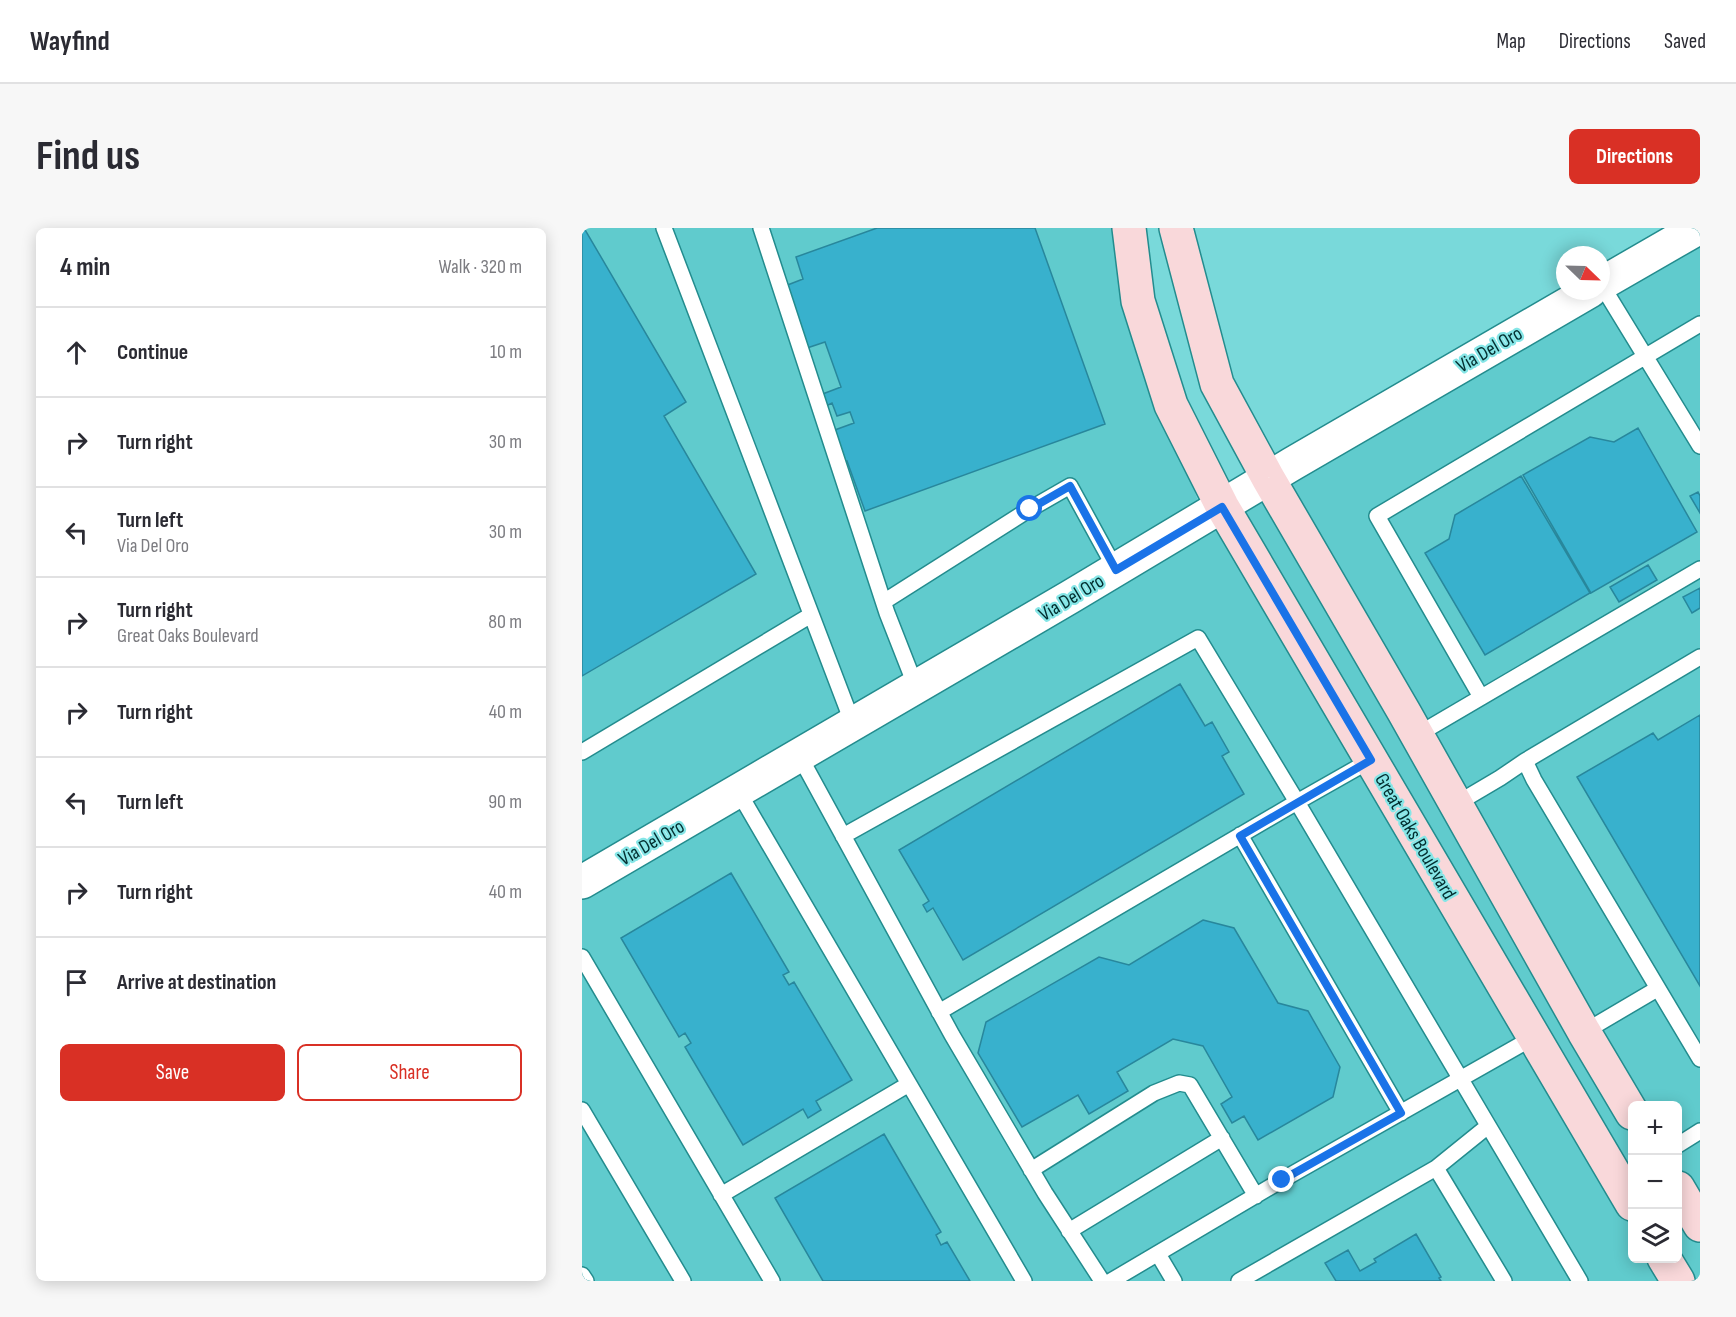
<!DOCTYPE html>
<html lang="en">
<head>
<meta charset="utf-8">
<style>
	body { margin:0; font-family:"Sofia Sans Condensed",sans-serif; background:#f7f7f7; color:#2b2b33 }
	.controls { position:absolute; right:18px; bottom:18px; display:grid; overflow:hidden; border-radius:9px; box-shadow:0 3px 15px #0003 }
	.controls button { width:54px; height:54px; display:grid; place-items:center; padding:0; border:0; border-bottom:2px solid #e1e1e2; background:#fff; color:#2b2b33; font:30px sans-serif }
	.compass { position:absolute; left:974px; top:18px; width:54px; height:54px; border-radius:50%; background:#fff; box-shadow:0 3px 15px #0003; rotate:113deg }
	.stop { position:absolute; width:18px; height:18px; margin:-14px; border:4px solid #1a73e8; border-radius:50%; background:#fff }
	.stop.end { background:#1a73e8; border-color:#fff; box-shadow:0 2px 6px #0008 }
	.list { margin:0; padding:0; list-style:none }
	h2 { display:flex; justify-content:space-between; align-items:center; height:78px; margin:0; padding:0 24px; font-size:26px }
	h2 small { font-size:20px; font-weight:400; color:#7c7c81 }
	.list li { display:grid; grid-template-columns:39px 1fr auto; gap:18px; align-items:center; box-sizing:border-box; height:90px; padding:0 24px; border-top:2px solid #e1e1e2 }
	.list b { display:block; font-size:22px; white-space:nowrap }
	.list p { margin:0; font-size:20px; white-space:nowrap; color:#7c7c81 }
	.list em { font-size:20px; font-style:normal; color:#7c7c81 }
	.actions { display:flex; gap:12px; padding:18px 24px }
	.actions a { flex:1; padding:14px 0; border:2px solid #d93025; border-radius:9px; text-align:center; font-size:21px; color:#d93025 }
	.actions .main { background:#d93025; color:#fff }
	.icon { flex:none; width:33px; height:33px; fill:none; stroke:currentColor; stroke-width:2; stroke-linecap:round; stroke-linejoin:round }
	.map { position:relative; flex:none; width:1118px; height:1053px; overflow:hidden; border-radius:9px }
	header { display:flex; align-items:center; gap:36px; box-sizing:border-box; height:84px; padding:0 30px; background:#fff; border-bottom:2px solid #e1e1e2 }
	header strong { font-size:28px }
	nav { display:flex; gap:33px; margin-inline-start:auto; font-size:21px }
	.intro { display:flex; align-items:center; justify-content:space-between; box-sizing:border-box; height:144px; padding:0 36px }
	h1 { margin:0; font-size:42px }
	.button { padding:15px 27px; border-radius:9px; background:#d93025; color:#fff; font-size:21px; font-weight:700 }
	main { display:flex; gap:36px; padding:0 36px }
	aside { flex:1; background:#fff; border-radius:9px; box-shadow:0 3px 15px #0003 }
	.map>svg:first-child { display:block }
	.built { fill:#60cbcd; fill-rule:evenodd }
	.building { fill:#38b1cd; stroke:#28879c; stroke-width:1.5 }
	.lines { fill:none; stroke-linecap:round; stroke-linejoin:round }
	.service-casing { stroke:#238c8e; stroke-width:18 }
	.tertiary-casing { stroke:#238c8e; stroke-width:36 }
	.secondary-casing { stroke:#238c8e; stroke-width:36 }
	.service { stroke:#fff; stroke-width:15 }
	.tertiary { stroke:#fff; stroke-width:33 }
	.secondary { stroke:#f9d8da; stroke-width:33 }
	.route { stroke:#1a73e8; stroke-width:8 }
	.labels { text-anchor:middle; stroke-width:4.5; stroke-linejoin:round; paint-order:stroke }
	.street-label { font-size:20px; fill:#022e2f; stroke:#86e6e7 }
</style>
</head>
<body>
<header>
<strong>Wayfind</strong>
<nav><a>Map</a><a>Directions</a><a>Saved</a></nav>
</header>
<div class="intro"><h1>Find us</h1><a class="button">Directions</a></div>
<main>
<aside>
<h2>4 min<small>Walk · 320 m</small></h2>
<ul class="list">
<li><svg class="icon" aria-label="ahead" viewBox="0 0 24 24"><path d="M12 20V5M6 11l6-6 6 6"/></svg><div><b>Continue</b></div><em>10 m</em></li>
<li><svg class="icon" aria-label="right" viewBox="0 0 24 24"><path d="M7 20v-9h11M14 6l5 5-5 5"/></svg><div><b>Turn right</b></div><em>30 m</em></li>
<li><svg class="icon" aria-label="left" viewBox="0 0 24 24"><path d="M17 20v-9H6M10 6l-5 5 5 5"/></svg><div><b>Turn left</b><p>Via Del Oro</p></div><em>30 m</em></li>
<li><svg class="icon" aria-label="right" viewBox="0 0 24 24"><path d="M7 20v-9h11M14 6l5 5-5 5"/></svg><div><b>Turn right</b><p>Great Oaks Boulevard</p></div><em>80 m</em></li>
<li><svg class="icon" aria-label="right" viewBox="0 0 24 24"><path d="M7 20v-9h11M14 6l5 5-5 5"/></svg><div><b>Turn right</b></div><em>40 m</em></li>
<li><svg class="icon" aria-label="left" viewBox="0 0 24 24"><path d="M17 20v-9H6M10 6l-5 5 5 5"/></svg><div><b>Turn left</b></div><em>90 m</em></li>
<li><svg class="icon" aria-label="right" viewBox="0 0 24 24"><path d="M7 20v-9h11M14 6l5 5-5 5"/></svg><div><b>Turn right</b></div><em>40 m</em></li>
<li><svg class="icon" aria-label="arrive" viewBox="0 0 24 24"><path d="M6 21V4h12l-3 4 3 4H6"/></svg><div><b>Arrive at destination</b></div></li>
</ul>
<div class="actions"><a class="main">Save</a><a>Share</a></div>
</aside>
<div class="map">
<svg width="1118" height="1053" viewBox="0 0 1118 1053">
	<rect width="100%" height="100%" fill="#79d9da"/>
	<path class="built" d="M 0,0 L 535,0 L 538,50 L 617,276 L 1118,12 L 1118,1053 L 0,1053 ZM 1050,878 L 1096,878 L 1096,1030 L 1050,1030 Z"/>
	<path class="building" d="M 0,0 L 2,0 L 104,174 L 82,188 L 174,346 L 0,448 Z
		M 295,0 L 453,0 L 523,196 L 283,283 L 265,233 L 262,234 L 250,203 L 272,195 L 268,184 L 255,188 L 250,175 L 242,179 L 238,167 L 259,159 L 243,114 L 225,120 L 203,58 L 221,51 L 214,29 Z
		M 1056,200 L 1115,304 L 1009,365 L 941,247 L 1008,209 L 1032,214 Z
		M 939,248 L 1008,365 L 903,427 L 843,325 L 867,311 L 873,287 Z
		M 1116,264 L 1118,268 L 1118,285 L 1108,268 Z
		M 1066,337 L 1075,352 L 1037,374 L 1028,359 Z
		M 1118,360 L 1118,380 L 1110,385 L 1101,369 Z
		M 598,456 L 623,498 L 630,494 L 647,524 L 640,528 L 662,566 L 381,732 L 351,680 L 345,684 L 341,677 L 347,673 L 317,622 Z
		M 1118,487 L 1118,758 L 995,549 L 1071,505 L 1076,512 Z
		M 149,645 L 207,744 L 201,747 L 207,757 L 212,754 L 270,852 L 234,873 L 239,882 L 226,890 L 221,881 L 161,917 L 103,819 L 109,815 L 103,805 L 97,809 L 39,710 Z
		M 621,692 L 652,700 L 696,775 L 726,783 L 758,839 L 751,869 L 676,912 L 662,888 L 650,895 L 639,876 L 650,869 L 621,818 L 591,811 L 535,844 L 546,863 L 507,886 L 496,867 L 440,899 L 396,825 L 404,794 L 517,729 L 547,737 Z
		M 302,906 L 359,1004 L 354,1007 L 359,1017 L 365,1014 L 388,1053 L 241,1053 L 193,970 Z
		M 834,1006 L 859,1049 L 857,1050 L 859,1053 L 754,1053 L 743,1035 L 766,1022 L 778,1043 L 794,1034 L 792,1031 Z"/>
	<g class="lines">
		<defs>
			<path id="service" d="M 82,0 L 271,496
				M 179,0 L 305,385 L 334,459
				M 1019,56 L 1118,218
				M 303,373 L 448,281 L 488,258 L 534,342
				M 1118,429 L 943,533 L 952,552 L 1118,831
				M 899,469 L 795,288 L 1118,96
				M 835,507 L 1118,341
				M 0,524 L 229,387
				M 217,527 L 370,807 L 463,965 L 520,1053
				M 789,532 L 715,574 L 998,1053
				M 156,563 L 442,1053
				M 874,576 L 918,550 L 943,533
				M 658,607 L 819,885
				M 261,608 L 616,410 L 715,574 L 357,784
				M 0,729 L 190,1053
				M 1002,804 L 1075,761
				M 0,882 L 101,1053
				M 1096,917 L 1118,903
				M 854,940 L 906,898
				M 449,942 L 572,865 L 597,855 L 608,857 L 674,968
				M 139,967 L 327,856
				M 487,1003 L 640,910
				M 576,1026 L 592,1053
				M 0,1047 L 4,1053
				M 529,1053 L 700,952 L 952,809
				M 657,1053 L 854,940 L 922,1053"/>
			<path id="tertiary" d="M 1019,56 L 1116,0
				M 0,654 L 488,369 L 710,236 L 1008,63"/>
			<path id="secondary" d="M 547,0 L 556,73 L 589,177 L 640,278 L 1050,976
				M 594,0 L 635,156 L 686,250 L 822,484 L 1002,804 L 1050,885
				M 1096,960 L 1118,997
				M 1082,1030 L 1096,1053"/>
		</defs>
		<use href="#service" class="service-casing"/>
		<use href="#tertiary" class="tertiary-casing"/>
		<use href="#secondary" class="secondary-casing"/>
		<use href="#service" class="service"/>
		<use href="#tertiary" class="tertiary"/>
		<use href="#secondary" class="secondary"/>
	</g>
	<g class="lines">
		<path class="route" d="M 448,281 L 488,258 L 534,342 L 640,279 L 789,532 L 658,608 L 819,885 L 700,952"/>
	</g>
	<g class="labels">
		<g class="street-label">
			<text transform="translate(907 121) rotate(-30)" y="7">Via Del Oro</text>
			<text transform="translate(489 369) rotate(-31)" y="7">Via Del Oro</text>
			<text transform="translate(834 608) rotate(60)" y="7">Great Oaks Boulevard</text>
			<text transform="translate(69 614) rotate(-30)" y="7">Via Del Oro</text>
		</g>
	</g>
</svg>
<div class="controls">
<button>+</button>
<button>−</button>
<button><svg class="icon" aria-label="layers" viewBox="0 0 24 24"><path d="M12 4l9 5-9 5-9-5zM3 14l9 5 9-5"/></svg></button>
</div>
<svg class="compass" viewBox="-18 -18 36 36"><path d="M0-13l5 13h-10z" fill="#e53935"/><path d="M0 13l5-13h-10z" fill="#7c7c81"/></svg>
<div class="stop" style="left:448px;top:281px"></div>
<div class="stop end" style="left:700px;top:952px"></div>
</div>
</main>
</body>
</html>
